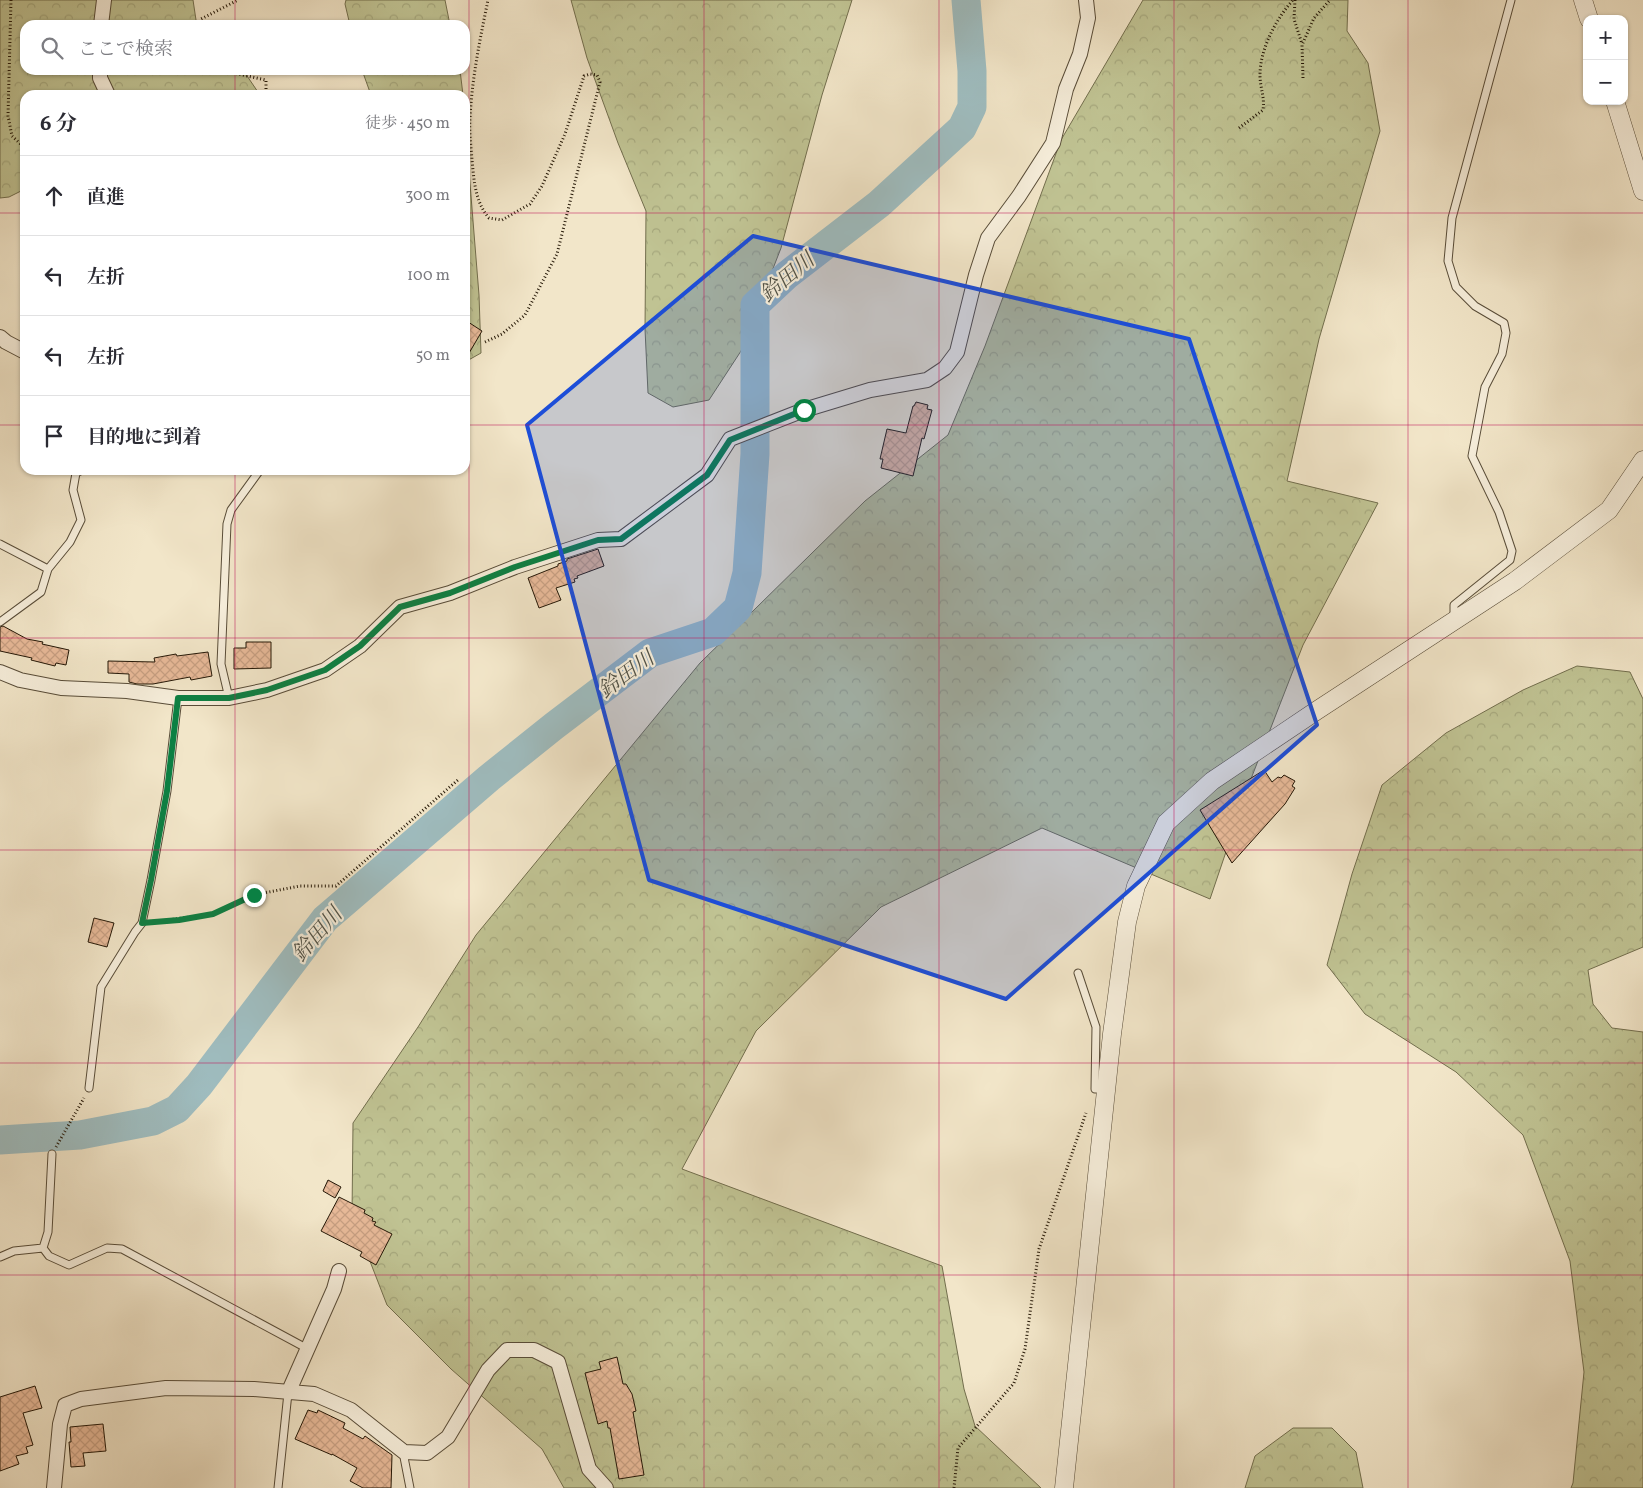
<!DOCTYPE html>
<html lang="ja">
<head>
<meta charset="utf-8">
<style>
	body { margin:0; font-family:Vollkorn,"Noto Serif JP",serif; background:#f7f7f7; color:#2b2b33 }
	.controls { position:absolute; right:15px; top:15px; display:grid; overflow:hidden; border-radius:10px; box-shadow:0 1px 4px #0004 }
	.controls button { width:45px; height:45px; display:grid; place-items:center; padding:0; border:0; border-bottom:1px solid #e1e1e2; background:#fff; color:#2b2b33; font:25px sans-serif }
	.stop { position:absolute; width:15px; height:15px; margin:-11px; border:4px solid #0b8043; border-radius:50%; background:#fff }
	.stop.end { background:#0b8043; border-color:#fff; box-shadow:0 1px 5px #0008 }
	.list { margin:0; padding:0; list-style:none }
	h2 { display:flex; justify-content:space-between; align-items:center; height:65px; margin:0; padding:0 20px; font-size:21px }
	h2 small { font-size:16px; font-weight:400; color:#7c7c81 }
	.list li { display:grid; grid-template-columns:32px 1fr auto; gap:15px; align-items:center; box-sizing:border-box; height:80px; padding:0 20px; border-top:1px solid #e1e1e2 }
	.list b { display:block; font-size:19px; white-space:nowrap }
	.list em { font-size:16px; font-style:normal; color:#7c7c81 }
	.icon { flex:none; width:28px; height:28px; fill:none; stroke:currentColor; stroke-width:2; stroke-linecap:round; stroke-linejoin:round }
	.map { position:relative; flex:none; width:1643px; height:1488px; overflow:hidden }
	.search { position:absolute; background:#fff; box-shadow:0 1px 4px #0004; left:20px; top:20px; width:450px; height:55px; display:flex; align-items:center; gap:12px; box-sizing:border-box; padding:0 18px; border-radius:15px; color:#7c7c81; font-size:19px }
	.panel { position:absolute; background:#fff; box-shadow:0 1px 4px #0004; left:20px; top:90px; width:450px; height:385px; border-radius:15px }
	.map>svg:first-child { display:block }
	.forest { fill:url(#forest-crowns); stroke:#726e4d }
	.lines { fill:none; stroke-linecap:round; stroke-linejoin:round }
	.river { stroke:#9fbdc0; stroke-width:29 }
	.building { fill:url(#building-cross-hatch); stroke:#251807 }
	.service-casing { stroke:#584c38; stroke-width:9 }
	.minor-casing { stroke:#584c38; stroke-width:16 }
	.tertiary-casing { stroke:#584c38; stroke-width:19 }
	.path { stroke:#251807; stroke-width:3; stroke-dasharray:1 2.5; stroke-linecap:butt }
	.service { stroke:#f7efdc; stroke-width:7 }
	.minor { stroke:#f7efdc; stroke-width:14 }
	.tertiary { stroke:#f7efdc; stroke-width:18 }
	.route { stroke:#0b8043; stroke-width:6 }
	.marked { fill:#1d4ed8; fill-opacity:0.2; stroke:#1d4ed8; stroke-width:4; stroke-linejoin:round }
	.grid { fill:none; stroke:#c2185b; stroke-width:1; stroke-opacity:0.55 }
	.labels { text-anchor:middle; stroke-width:4.5; stroke-linejoin:round; paint-order:stroke }
	.water-label { font-size:21px; font-style:italic; fill:#505248; stroke:#f7efdc }
</style>
</head>
<body>
<div class="map">
<svg width="1643" height="1488" viewBox="0 0 1643 1488">
	<defs>
		<pattern id="forest-crowns" width="20" height="18" patternUnits="userSpaceOnUse" patternTransform="scale(1.25)"><rect width="20" height="18" fill="#c0c393"/><path d="M2 6a3 3 0 1 1 6 0M12 15a3 3 0 1 1 6 0" fill="none" stroke="#a5a77d"/></pattern>
		<pattern id="building-cross-hatch" width="8" height="8" patternUnits="userSpaceOnUse" patternTransform="scale(1.25)"><rect width="8" height="8" fill="#e8ba99"/><path d="M0 0l8 8M0 8l8-8" fill="none" stroke="#c79f82"/></pattern>
	</defs>
	<rect width="100%" height="100%" fill="#f2e6c9"/>
	<filter id="stains"><feTurbulence type="fractalNoise" baseFrequency=".004" numOctaves="4"/><feColorMatrix values="0 0 0 0 .2 0 0 0 0 .09 0 0 0 0 .02 0 0 0 .5 -.17"/></filter>
	<radialGradient id="worn" r=".72"><stop offset=".6" stop-color="#630" stop-opacity="0"/><stop offset="1" stop-color="#630" stop-opacity=".3"/></radialGradient>
	<path class="forest" d="M 0,0 L 193,0 L 196,20 L 201,25 L 25,25 L 25,70 L 243,70 L 260,95 L 25,95 L 25,189 L 9,197 L 0,198 Z
		M 346,0 L 445,0 L 450,25 L 350,25 L 345,4 Z
		M 571,0 L 852,0 L 822,95 L 781,248 L 741,351 L 709,400 L 673,407 L 648,393 L 645,329 L 646,211 L 618,143 L 587,58 Z
		M 1143,0 L 1348,0 L 1347,31 L 1368,63 L 1380,131 L 1319,339 L 1287,481 L 1378,503 L 1303,645 L 1249,784 L 1210,899 L 1042,828 L 881,907 L 756,1031 L 682,1169 L 942,1266 L 964,1389 L 975,1426 L 1041,1488 L 564,1488 L 542,1449 L 451,1369 L 387,1305 L 352,1215 L 353,1123 L 418,1027 L 476,935 L 700,663 L 865,501 L 948,435 L 985,346 L 1061,140 Z
		M 362,70 L 460,70 L 463,95 L 371,95 Z
		M 465,122 L 479,295 L 481,353 L 465,362 Z
		M 1577,666 L 1630,672 L 1643,699 L 1643,947 L 1588,970 L 1593,1004 L 1612,1028 L 1643,1032 L 1643,1488 L 1571,1488 L 1573,1483 L 1584,1372 L 1570,1261 L 1523,1135 L 1456,1072 L 1365,1014 L 1327,965 L 1352,874 L 1382,785 L 1446,733 L 1523,690 Z
		M 1293,1428 L 1332,1428 L 1356,1452 L 1363,1488 L 1245,1488 L 1255,1456 Z"/>
	<g class="lines">
		<path class="river" d="M 0,1140 L 80,1135 L 153,1121 L 177,1109 L 199,1085 L 325,919 L 489,778 L 554,726 L 650,653 L 713,632 L 738,608 L 747,573 L 755,454 L 755,305 L 787,275 L 879,204 L 962,128 L 972,107 L 972,71 L 966,0"/>
	</g>
	<path class="building" d="M 465,320 L 482,331 L 465,360 Z
		M 916,402 L 928,405 L 927,409 L 932,410 L 924,439 L 922,438 L 913,476 L 881,468 L 883,459 L 880,459 L 887,429 L 906,433 L 913,406 L 914,406 Z
		M 598,549 L 604,566 L 577,576 L 578,578 L 574,579 L 575,582 L 556,588 L 561,600 L 539,608 L 528,578 L 558,566 L 558,564 L 567,561 L 567,559 Z
		M 3,626 L 27,639 L 43,642 L 42,644 L 69,650 L 66,665 L 56,663 L 55,666 L 31,660 L 32,658 L 0,651 L 0,627 Z
		M 246,642 L 271,642 L 271,668 L 234,669 L 234,648 L 246,648 Z
		M 208,652 L 212,676 L 191,680 L 190,677 L 153,684 L 137,684 L 129,682 L 129,674 L 108,673 L 108,661 L 155,662 L 154,658 L 176,654 L 177,656 Z
		M 1264,770 L 1272,782 L 1278,777 L 1281,778 L 1284,775 L 1295,781 L 1292,786 L 1295,788 L 1285,804 L 1232,863 L 1200,810 Z
		M 94,918 L 114,923 L 107,947 L 88,942 Z
		M 328,1180 L 341,1187 L 335,1198 L 323,1191 Z
		M 339,1197 L 365,1210 L 364,1213 L 373,1218 L 372,1221 L 376,1222 L 374,1225 L 392,1234 L 376,1265 L 360,1256 L 362,1252 L 321,1231 Z
		M 617,1357 L 623,1384 L 626,1384 L 632,1394 L 636,1411 L 633,1412 L 644,1475 L 619,1479 L 610,1428 L 608,1428 L 607,1421 L 598,1424 L 585,1373 L 601,1369 L 599,1362 Z
		M 35,1386 L 42,1408 L 23,1413 L 33,1445 L 26,1447 L 28,1453 L 16,1456 L 19,1464 L 0,1471 L 0,1397 Z
		M 308,1410 L 317,1413 L 318,1410 L 345,1423 L 343,1428 L 363,1439 L 365,1436 L 392,1455 L 391,1488 L 363,1488 L 350,1481 L 357,1468 L 332,1454 L 332,1455 L 295,1439 Z
		M 103,1424 L 106,1451 L 83,1453 L 85,1466 L 71,1467 L 69,1442 L 71,1442 L 70,1427 Z"/>
	<g class="lines">
		<defs>
			<path id="service" d="M 0,544 L 48,569
				M 1454,617 L 1454,605 L 1510,560 L 1512,551 L 1499,512 L 1472,456 L 1485,387 L 1502,354 L 1506,333 L 1504,323 L 1475,306 L 1456,287 L 1448,261 L 1452,218 L 1511,0
				M 0,622 L 41,592 L 48,569 L 70,542 L 81,520 L 73,490 L 76,473 L 82,470
				M 229,698 L 221,664 L 227,524 L 231,510 L 260,470
				M 1078,973 L 1096,1027 L 1095,1089 L 1106,1089
				M 89,1088 L 101,987 L 135,932 L 142,923 L 151,880 L 167,791 L 178,698
				M 43,1248 L 49,1256 L 69,1265 L 107,1248 L 122,1249 L 308,1349
				M 0,1257 L 14,1251 L 43,1248 L 48,1232 L 52,1154
				M 403,1452 L 410,1488
				M 278,1488 L 288,1393"/>
			<path id="minor" d="M 101,25 L 104,0
				M 100,70 L 100,78 L 108,95
				M 0,337 L 6,342 L 25,352
				M 0,672 L 20,680 L 61,688 L 127,691 L 178,698 L 229,698 L 267,690 L 325,670 L 360,646 L 400,607 L 450,593 L 515,567 L 598,540 L 621,539 L 707,475 L 730,439 L 804,410 L 870,390 L 927,380 L 945,368 L 957,352 L 976,275 L 988,238 L 1019,196 L 1053,143 L 1066,89 L 1080,54 L 1088,18 L 1086,0
				M 288,1393 L 334,1289 L 339,1271
				M 54,1488 L 60,1424 L 65,1405 L 81,1399 L 166,1388 L 254,1389 L 314,1394 L 351,1410 L 404,1452 L 427,1453 L 448,1437 L 488,1370 L 507,1350 L 534,1350 L 558,1362 L 589,1469 L 606,1488"/>
			<path id="tertiary" d="M 1583,0 L 1589,19
				M 1615,101 L 1643,191
				M 1064,1488 L 1112,1034 L 1127,922 L 1136,886 L 1166,823 L 1212,781 L 1316,711 L 1515,581 L 1609,510 L 1643,460"/>
		</defs>
		<use href="#service" class="service-casing"/>
		<use href="#minor" class="minor-casing"/>
		<use href="#tertiary" class="tertiary-casing"/>
		<path class="path" d="M 11,0 L 8,116 L 12,136 L 25,148
			M 1295,0 L 1294,19 L 1302,44
			M 198,25 L 201,19 L 238,0
			M 219,70 L 266,80 L 266,95
			M 1303,78 L 1302,45 L 1314,18 L 1330,0
			M 1239,128 L 1263,110 C 1265,97 1260,88 1260,75 C 1260,49 1276,19 1293,0
			M 485,342 L 502,334 L 525,315 L 557,254 L 600,82 L 597,75 L 590,74 L 584,76 L 565,134 L 542,186 L 530,204 L 502,220 L 489,218 C 475,202 474,180 472,160 C 471,146 469,132 470,118 C 472,78 480,39 488,0
			M 152,922 L 213,914 L 253,895 L 300,886 L 336,886 L 459,779
			M 56,1147 L 84,1098
			M 954,1488 L 958,1448 L 1014,1383 L 1025,1349 L 1039,1249 L 1086,1113"/>
		<use href="#service" class="service"/>
		<use href="#minor" class="minor"/>
		<use href="#tertiary" class="tertiary"/>
	</g>
	<g class="lines">
		<path class="route" d="M 254,895 L 213,914 L 179,920 L 142,923 L 151,880 L 167,791 L 178,698 L 229,698 L 267,690 L 325,670 L 360,646 L 400,607 L 450,593 L 515,567 L 598,540 L 621,539 L 707,475 L 730,440 L 804,410"/>
	</g>
	<path class="marked" d="M 753,236 L 1189,339 L 1317,725 L 1006,999 L 649,880 L 527,425 Z"/>
	<path class="grid" d="M 235,0 L 235,25M 469,0 L 469,1488M 704,0 L 704,1488M 939,0 L 939,1488M 1174,0 L 1174,1488M 1408,0 L 1408,1488M 235,70 L 235,95M 0,213 L 25,213M 465,213 L 1643,213M 0,425 L 25,425M 465,425 L 1643,425M 235,470 L 235,1488M 0,638 L 1643,638M 0,850 L 1643,850M 0,1063 L 1643,1063M 0,1275 L 1643,1275"/>
	<g class="labels">
		<g class="water-label">
			<text transform="translate(787 277) rotate(-40)" y="7">鈴田川</text>
			<text transform="translate(626 674) rotate(-36)" y="7">鈴田川</text>
			<text transform="translate(317 934) rotate(-49)" y="7">鈴田川</text>
		</g>
	</g>
	<rect width="100%" height="100%" filter="url(#stains)"/>
	<rect width="100%" height="100%" fill="url(#worn)"/>
</svg>
<div class="controls">
<button>+</button>
<button>−</button>
</div>
<div class="stop" style="left:804px;top:410px"></div>
<div class="stop end" style="left:254px;top:895px"></div>
<div class="search"><svg class="icon" aria-label="search" viewBox="0 0 24 24"><circle cx="10" cy="10" r="6"/><path d="M15 15l6 6"/></svg>ここで検索</div>
<section class="panel">
<h2>6 分<small>徒歩 · 450 m</small></h2>
<ul class="list">
<li><svg class="icon" aria-label="ahead" viewBox="0 0 24 24"><path d="M12 20V5M6 11l6-6 6 6"/></svg><div><b>直進</b></div><em>300 m</em></li>
<li><svg class="icon" aria-label="left" viewBox="0 0 24 24"><path d="M17 20v-9H6M10 6l-5 5 5 5"/></svg><div><b>左折</b></div><em>100 m</em></li>
<li><svg class="icon" aria-label="left" viewBox="0 0 24 24"><path d="M17 20v-9H6M10 6l-5 5 5 5"/></svg><div><b>左折</b></div><em>50 m</em></li>
<li><svg class="icon" aria-label="arrive" viewBox="0 0 24 24"><path d="M6 21V4h12l-3 4 3 4H6"/></svg><div><b>目的地に到着</b></div></li>
</ul>
</section>
</div>
</body>
</html>
